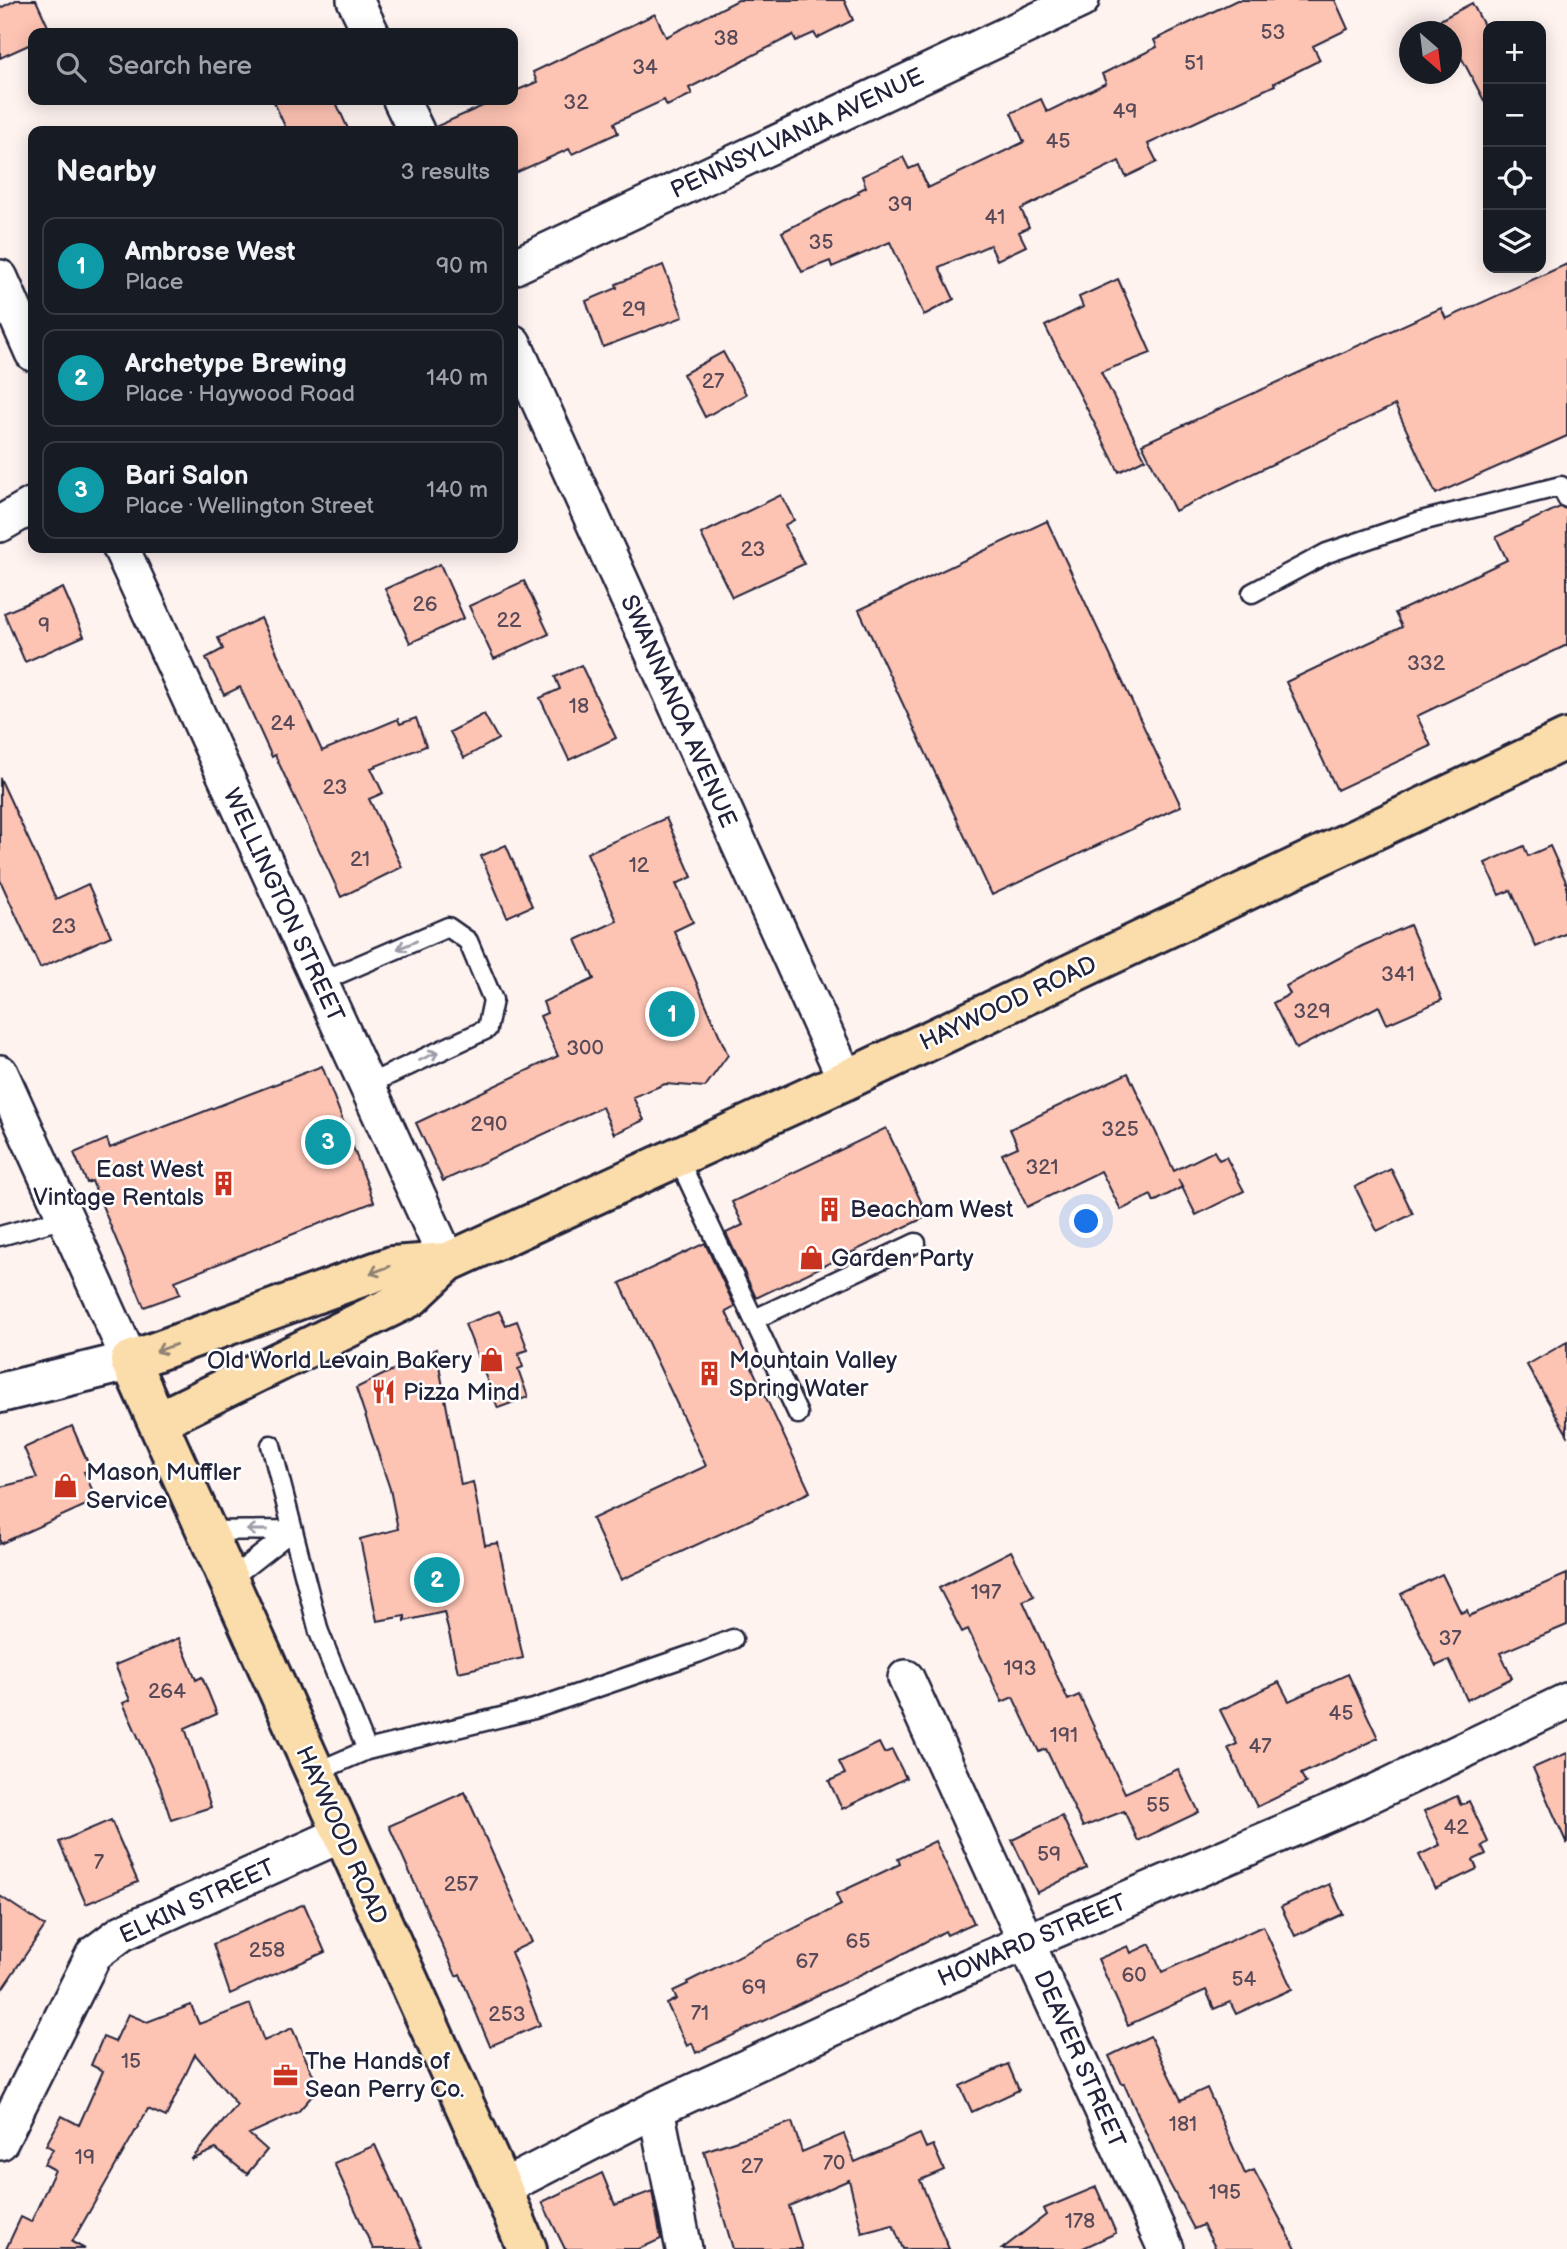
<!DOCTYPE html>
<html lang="en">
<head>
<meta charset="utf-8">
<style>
	body { margin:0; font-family:"Balsamiq Sans",sans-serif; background:#20242c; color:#f1f3f6 }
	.controls { position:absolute; right:21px; top:21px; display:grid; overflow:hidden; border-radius:14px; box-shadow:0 4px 18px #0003 }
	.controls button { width:63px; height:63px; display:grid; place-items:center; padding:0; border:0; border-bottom:2px solid #363941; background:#171b24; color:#f1f3f6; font:35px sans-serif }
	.compass { position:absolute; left:1399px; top:21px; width:63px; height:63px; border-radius:50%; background:#171b24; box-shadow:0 4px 18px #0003; rotate:152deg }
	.you { position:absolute; left:1087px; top:1222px; width:24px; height:24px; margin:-18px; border:5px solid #fff; border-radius:50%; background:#1a73e8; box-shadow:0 0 0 10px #1a73e833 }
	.badge { display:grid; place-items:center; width:46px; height:46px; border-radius:50%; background:#8c9099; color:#fff; font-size:23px; font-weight:700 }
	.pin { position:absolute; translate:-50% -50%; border:4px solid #fff; box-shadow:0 2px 7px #0006 }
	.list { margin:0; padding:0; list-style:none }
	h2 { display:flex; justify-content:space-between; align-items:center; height:91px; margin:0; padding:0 28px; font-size:30px }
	h2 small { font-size:23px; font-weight:400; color:#9ea1a6 }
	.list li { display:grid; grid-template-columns:46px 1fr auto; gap:21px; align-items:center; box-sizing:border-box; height:98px; margin:0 14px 14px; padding:0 14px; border:2px solid #363941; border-radius:14px }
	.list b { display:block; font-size:26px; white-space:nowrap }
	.list p { margin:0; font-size:23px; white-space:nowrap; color:#9ea1a6 }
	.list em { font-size:23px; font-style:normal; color:#9ea1a6 }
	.icon { flex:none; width:38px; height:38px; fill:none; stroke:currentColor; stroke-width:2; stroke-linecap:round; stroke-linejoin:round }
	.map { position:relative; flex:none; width:1567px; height:2249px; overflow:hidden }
	.search { position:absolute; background:#171b24; box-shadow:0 4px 18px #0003; left:28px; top:28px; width:490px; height:77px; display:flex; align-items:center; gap:18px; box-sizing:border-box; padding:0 24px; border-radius:14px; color:#9ea1a6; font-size:26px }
	.panel { position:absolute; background:#171b24; box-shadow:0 4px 18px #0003; left:28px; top:126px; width:490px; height:427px; border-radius:14px }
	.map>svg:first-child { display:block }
	.building { fill:#fdc3b3; stroke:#22223b; stroke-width:2 }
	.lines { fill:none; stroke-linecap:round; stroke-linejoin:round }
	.service-casing { stroke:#22223b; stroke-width:23 }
	.minor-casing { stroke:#22223b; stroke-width:40 }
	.tertiary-casing { stroke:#22223b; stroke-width:44 }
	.primary-casing { stroke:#22223b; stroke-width:44 }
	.service { stroke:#fff; stroke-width:18 }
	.minor { stroke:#fff; stroke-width:35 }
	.tertiary { stroke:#fff; stroke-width:38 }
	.primary { stroke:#fbddab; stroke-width:38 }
	.oneway { stroke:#9c9ca7 }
	.oneway2 { stroke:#8e8073 }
	.labels { text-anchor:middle; stroke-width:5; stroke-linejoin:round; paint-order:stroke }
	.number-label { font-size:21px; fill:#594a59 }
	.street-label { font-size:24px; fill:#22223b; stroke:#fff }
	.poi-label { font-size:24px; fill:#22223b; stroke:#fff; text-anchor:start }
</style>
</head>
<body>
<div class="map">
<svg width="1567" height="2249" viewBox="0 0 1567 2249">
	<rect width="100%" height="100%" fill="#fff3f0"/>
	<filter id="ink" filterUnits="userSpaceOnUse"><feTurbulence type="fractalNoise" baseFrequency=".0143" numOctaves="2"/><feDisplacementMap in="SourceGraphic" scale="14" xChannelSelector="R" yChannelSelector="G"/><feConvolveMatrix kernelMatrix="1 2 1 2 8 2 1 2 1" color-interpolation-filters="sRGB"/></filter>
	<g filter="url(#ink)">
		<path class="building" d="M 16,0 L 36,0 L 51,33 L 33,33 L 33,43 L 0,58 L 0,8 Z
			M 738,0 L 844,0 L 853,20 L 817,38 L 814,33 L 796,41 L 793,35 L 689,88 L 692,94 L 667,106 L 664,100 L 614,123 L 618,133 L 572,154 L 569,149 L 513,174 L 513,131 L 436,131 L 435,127 L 496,100 L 513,100 L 513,92 L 537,82 L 533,72 L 655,14 L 666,37 Z
			M 1237,0 L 1335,0 L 1348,29 L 1313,46 L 1320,60 L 1274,83 L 1275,85 L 1148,144 L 1157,162 L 1126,177 L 1119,161 L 1021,209 L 1029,227 L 1019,232 L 1026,246 L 997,260 L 990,245 L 939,267 L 954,299 L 924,315 L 890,242 L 832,267 L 830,261 L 802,272 L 782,232 L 859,193 L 858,191 L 866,187 L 862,176 L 903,157 L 909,169 L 918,165 L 928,188 L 1024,142 L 1011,113 L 1041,99 L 1047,112 L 1106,83 L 1102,74 L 1157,47 L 1154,40 Z
			M 1472,3 L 1488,33 L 1488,108 L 1452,40 L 1452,32 L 1447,32 L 1440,20 Z
			M 273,100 L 335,100 L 349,131 L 287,131 Z
			M 1567,264 L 1567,436 L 1436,494 L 1395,405 L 1175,511 L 1142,444 L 1441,308 L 1446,319 Z
			M 663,265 L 683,317 L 603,347 L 586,301 L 617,288 L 616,284 Z
			M 1118,279 L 1151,353 L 1101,372 L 1145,459 L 1119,472 L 1045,326 L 1083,307 L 1079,297 Z
			M 723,352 L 746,394 L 705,417 L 683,374 Z
			M 781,495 L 794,520 L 785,525 L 804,564 L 732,597 L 701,534 Z
			M 1560,507 L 1567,509 L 1567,645 L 1417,716 L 1431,746 L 1337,790 L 1286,682 L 1402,627 L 1395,613 L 1507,560 L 1496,537 Z
			M 1047,521 L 1181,806 L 992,895 L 859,610 Z
			M 440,564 L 464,618 L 410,643 L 385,589 Z
			M 524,581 L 549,634 L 494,659 L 469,606 Z
			M 63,588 L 84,636 L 25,662 L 4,613 Z
			M 261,618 L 322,751 L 398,719 L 400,724 L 416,718 L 426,746 L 371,768 L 383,793 L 369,799 L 402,867 L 341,897 L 275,755 L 272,757 L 240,687 L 224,695 L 206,658 L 223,649 L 218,638 Z
			M 581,665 L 616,738 L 569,760 L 540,698 L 560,689 L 555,677 Z
			M 484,714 L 498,739 L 464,758 L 450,732 Z
			M 0,778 L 56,899 L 88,884 L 111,936 L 40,968 L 0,880 Z
			M 666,818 L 692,877 L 676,884 L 693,922 L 674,931 L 728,1055 L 705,1087 L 665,1084 L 633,1097 L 644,1120 L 614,1134 L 602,1107 L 443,1181 L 416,1123 L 558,1056 L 540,1016 L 547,1013 L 543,1002 L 594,979 L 576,940 L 617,921 L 587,853 Z
			M 506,845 L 532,906 L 507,917 L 481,856 Z
			M 1524,846 L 1528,856 L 1550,846 L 1567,884 L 1567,933 L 1536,947 L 1511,890 L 1499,895 L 1485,863 Z
			M 1410,925 L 1442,1000 L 1387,1024 L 1379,1006 L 1296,1049 L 1273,1003 L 1290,994 L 1286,986 L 1362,946 Z
			M 322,1066 L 374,1202 L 175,1281 L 180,1294 L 144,1307 L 92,1181 L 87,1183 L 74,1153 L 107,1139 L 110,1148 Z
			M 1128,1073 L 1174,1171 L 1214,1151 L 1219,1160 L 1226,1157 L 1244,1191 L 1196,1215 L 1178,1179 L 1182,1187 L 1154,1202 L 1151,1195 L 1121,1210 L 1101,1171 L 1027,1207 L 1002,1154 L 1018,1147 L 1010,1129 Z
			M 886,1128 L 928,1216 L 756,1298 L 726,1233 L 743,1225 L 732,1202 Z
			M 1391,1169 L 1413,1214 L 1377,1231 L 1355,1187 Z
			M 705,1243 L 735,1307 L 726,1312 L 810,1492 L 621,1580 L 592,1519 L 706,1466 L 620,1283 Z
			M 499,1311 L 506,1325 L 517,1321 L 528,1350 L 518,1353 L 523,1367 L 518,1369 L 528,1397 L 498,1408 L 465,1324 Z
			M 1567,1342 L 1567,1434 L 1527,1365 Z
			M 436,1349 L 461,1485 L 473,1482 L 485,1545 L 498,1543 L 523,1658 L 458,1672 L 444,1612 L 405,1621 L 405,1616 L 377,1621 L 360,1539 L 398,1529 L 390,1489 L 356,1388 Z
			M 72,1426 L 91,1470 L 84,1472 L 97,1500 L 0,1544 L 0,1487 L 37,1478 L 24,1448 Z
			M 1011,1551 L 1034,1596 L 1023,1601 L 1068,1700 L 1079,1695 L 1125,1793 L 1178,1769 L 1199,1812 L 1138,1841 L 1124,1811 L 1083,1827 L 1046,1749 L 1039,1752 L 1013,1697 L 1002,1702 L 968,1629 L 962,1632 L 939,1588 Z
			M 1442,1574 L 1461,1613 L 1467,1610 L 1469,1616 L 1567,1574 L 1567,1625 L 1500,1653 L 1512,1678 L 1467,1700 L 1449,1660 L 1436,1666 L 1401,1594 Z
			M 179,1638 L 196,1680 L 202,1677 L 217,1714 L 185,1728 L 211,1807 L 171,1820 L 160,1786 L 123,1703 L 130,1700 L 115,1665 Z
			M 1348,1674 L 1378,1738 L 1301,1774 L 1306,1783 L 1257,1807 L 1228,1748 L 1237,1744 L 1220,1710 L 1279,1682 L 1289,1701 Z
			M 879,1743 L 884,1753 L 892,1750 L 906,1778 L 842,1809 L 829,1781 L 845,1774 L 839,1762 Z
			M 1567,1753 L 1567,1844 L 1533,1768 Z
			M 465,1792 L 532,1942 L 511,1952 L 540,2025 L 490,2046 L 460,1974 L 456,1976 L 389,1826 Z
			M 1457,1796 L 1461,1805 L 1469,1801 L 1488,1842 L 1482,1846 L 1486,1854 L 1473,1860 L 1477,1869 L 1435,1889 L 1419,1855 L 1440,1845 L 1424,1811 Z
			M 1062,1816 L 1087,1868 L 1037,1893 L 1012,1840 Z
			M 111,1820 L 138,1882 L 86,1904 L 59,1842 Z
			M 935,1841 L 974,1923 L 947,1935 L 945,1931 L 893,1959 L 696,2053 L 692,2043 L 687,2046 L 667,2004 L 677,1999 L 673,1991 L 688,1984 L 687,1982 L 841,1905 L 836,1894 L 900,1864 L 898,1859 Z
			M 1329,1884 L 1343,1914 L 1295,1936 L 1281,1907 Z
			M 0,1896 L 45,1926 L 0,1992 Z
			M 304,1904 L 325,1952 L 230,1994 L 213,1944 Z
			M 1263,1926 L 1292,1989 L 1236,2014 L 1230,2002 L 1214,2009 L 1206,1990 L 1128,2025 L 1098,1959 L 1128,1946 L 1131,1953 L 1150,1944 L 1162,1972 Z
			M 250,2004 L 264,2041 L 292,2028 L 319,2088 L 298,2112 L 249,2134 L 267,2150 L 247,2174 L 216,2149 L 191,2160 L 237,2105 L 195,2054 L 166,2117 L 148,2109 L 72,2242 L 85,2249 L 6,2249 L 21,2217 L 31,2222 L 55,2170 L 44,2164 L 53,2149 L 46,2145 L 62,2116 L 79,2125 L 103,2071 L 91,2065 L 103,2037 L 115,2042 L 128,2014 L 147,2022 L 191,2005 L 199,2024 Z
			M 1150,2036 L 1181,2100 L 1207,2088 L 1245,2174 L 1254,2170 L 1296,2249 L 1216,2249 L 1203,2225 L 1194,2229 L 1165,2175 L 1124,2084 L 1122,2084 L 1109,2056 Z
			M 1008,2064 L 1019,2090 L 972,2112 L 960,2086 Z
			M 792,2122 L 802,2152 L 844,2134 L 855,2162 L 920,2134 L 926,2148 L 933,2145 L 944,2170 L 920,2180 L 949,2249 L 903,2249 L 893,2225 L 862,2233 L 849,2180 L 789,2206 L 802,2249 L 733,2249 L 704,2151 Z
			M 375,2145 L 422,2249 L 373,2249 L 334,2163 Z
			M 602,2173 L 615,2205 L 652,2191 L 661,2239 L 639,2249 L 565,2249 L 542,2202 Z
			M 1096,2187 L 1116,2233 L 1081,2249 L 1002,2249 L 1046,2215 L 1043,2209 Z"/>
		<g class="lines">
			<defs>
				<path id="service" d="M 1252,593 L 1327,553 L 1421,521 L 1561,486 L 1567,498
					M 320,982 L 448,927 L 468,941 L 493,1000 L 487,1029 L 367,1085
					M 677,1156 L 798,1414
					M 0,1236 L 65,1218
					M 755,1319 L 916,1243
					M 271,1445 L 319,1632 L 367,1750
					M 207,1531 L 293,1530 L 229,1580
					M 314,1773 L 367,1750 L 534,1709 L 697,1653 L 733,1639"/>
				<path id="minor" d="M 355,0 L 371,33
					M 401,100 L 416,131
					M 513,267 L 1081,0
					M 0,278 L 33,353
					M 513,343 L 846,1080
					M 0,524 L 33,505
					M 121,548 L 448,1262
					M 0,1073 L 130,1361
					M 906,1678 L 1166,2249
					M 656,2109 L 684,2249
					M 0,2142 L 94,1954 L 122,1933 L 342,1834
					M 502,2188 L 656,2109 L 928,1984 L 1355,1802 L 1567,1701"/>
				<path id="tertiary" d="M 0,1393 L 130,1361"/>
				<path id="primary" d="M 448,1262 L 392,1266 L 130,1361 L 502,2188 L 527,2249
					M 158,1421 L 411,1297 L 448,1262 L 846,1080 L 1567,739"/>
			</defs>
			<use href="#service" class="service-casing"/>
			<use href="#minor" class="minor-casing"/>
			<use href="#tertiary" class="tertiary-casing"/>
			<use href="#primary" class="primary-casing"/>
			<use href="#service" class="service"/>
			<use href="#minor" class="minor"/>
			<use href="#tertiary" class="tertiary"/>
			<use href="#primary" class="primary"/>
		</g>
		<defs><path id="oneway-shaft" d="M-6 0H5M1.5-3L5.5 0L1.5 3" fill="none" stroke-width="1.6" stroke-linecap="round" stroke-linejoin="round" transform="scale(1.75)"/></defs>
		<g class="oneway">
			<use href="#oneway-shaft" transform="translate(407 945) rotate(157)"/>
			<use href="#oneway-shaft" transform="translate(429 1056) rotate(-25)"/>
			<use href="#oneway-shaft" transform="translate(257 1530) rotate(180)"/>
		</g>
		<g class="oneway2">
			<use href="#oneway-shaft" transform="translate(380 1270) rotate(160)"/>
			<use href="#oneway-shaft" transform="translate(166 1348) rotate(160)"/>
		</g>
	</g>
	<defs>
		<symbol id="building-bare" viewBox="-9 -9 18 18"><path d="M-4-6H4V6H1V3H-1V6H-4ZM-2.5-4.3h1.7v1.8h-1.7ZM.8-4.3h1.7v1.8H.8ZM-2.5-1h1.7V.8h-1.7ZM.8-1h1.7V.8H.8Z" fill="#c8321e" stroke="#fff" stroke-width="2.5" paint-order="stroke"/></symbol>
		<symbol id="shop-bare" viewBox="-9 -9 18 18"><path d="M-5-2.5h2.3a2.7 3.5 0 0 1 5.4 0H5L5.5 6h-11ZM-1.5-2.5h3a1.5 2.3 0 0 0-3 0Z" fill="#c8321e" stroke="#fff" stroke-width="2.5" paint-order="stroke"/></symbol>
		<symbol id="restaurant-bare" viewBox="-9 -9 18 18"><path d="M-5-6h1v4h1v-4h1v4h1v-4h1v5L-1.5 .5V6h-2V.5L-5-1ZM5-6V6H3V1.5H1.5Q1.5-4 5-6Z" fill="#c8321e" stroke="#fff" stroke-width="2.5" paint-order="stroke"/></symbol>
		<symbol id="office-bare" viewBox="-9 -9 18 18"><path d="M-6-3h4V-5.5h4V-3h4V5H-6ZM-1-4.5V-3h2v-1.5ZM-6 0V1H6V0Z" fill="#c8321e" stroke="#fff" stroke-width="2.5" paint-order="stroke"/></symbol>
	</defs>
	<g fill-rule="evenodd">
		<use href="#building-bare" x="206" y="1166" width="35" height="35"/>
		<use href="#building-bare" x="812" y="1192" width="35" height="35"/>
		<use href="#shop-bare" x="794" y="1240" width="35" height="35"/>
		<use href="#shop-bare" x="474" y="1342" width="35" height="35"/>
		<use href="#building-bare" x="692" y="1356" width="35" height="35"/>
		<use href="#restaurant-bare" x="366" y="1374" width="35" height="35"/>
		<use href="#shop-bare" x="48" y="1468" width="35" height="35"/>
		<use href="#office-bare" x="268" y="2058" width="35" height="35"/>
	</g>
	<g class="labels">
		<g class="number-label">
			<text x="1273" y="39">53</text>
			<text x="726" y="45">38</text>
			<text x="1194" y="70">51</text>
			<text x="645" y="74">34</text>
			<text x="576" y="109">32</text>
			<text x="1125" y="118">49</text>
			<text x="1058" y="148">45</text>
			<text x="900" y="211">39</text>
			<text x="995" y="224">41</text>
			<text x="821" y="249">35</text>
			<text x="634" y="316">29</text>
			<text x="713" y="388">27</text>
			<text x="753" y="556">23</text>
			<text x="425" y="611">26</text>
			<text x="509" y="627">22</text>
			<text x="44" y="632">9</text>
			<text x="1426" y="670">332</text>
			<text x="579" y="713">18</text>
			<text x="283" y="730">24</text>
			<text x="335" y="794">23</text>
			<text x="360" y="866">21</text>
			<text x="639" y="872">12</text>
			<text x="64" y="933">23</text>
			<text x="1398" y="981">341</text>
			<text x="1312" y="1018">329</text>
			<text x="585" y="1055">300</text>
			<text x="489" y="1131">290</text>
			<text x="1120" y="1136">325</text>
			<text x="1042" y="1174">321</text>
			<text x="986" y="1599">197</text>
			<text x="1450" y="1645">37</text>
			<text x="1020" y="1675">193</text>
			<text x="167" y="1698">264</text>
			<text x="1341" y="1720">45</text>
			<text x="1064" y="1742">191</text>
			<text x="1260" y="1753">47</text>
			<text x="1158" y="1812">55</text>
			<text x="1456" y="1834">42</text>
			<text x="1049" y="1861">59</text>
			<text x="99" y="1869">7</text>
			<text x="461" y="1891">257</text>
			<text x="858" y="1948">65</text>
			<text x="267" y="1957">258</text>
			<text x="807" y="1968">67</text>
			<text x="1134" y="1982">60</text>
			<text x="1244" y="1986">54</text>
			<text x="754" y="1994">69</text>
			<text x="700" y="2020">71</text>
			<text x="507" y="2021">253</text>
			<text x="131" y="2068">15</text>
			<text x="1183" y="2131">181</text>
			<text x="85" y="2164">19</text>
			<text x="834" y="2170">70</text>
			<text x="752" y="2173">27</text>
			<text x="1225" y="2199">195</text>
			<text x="1080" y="2228">178</text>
		</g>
		<g class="street-label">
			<text transform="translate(797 133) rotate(-25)" y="8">PENNSYLVANIA AVENUE</text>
			<text transform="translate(679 711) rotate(66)" y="8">SWANNANOA AVENUE</text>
			<text transform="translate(284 905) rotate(65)" y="8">WELLINGTON STREET</text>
			<text transform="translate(1008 1003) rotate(-25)" y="8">HAYWOOD ROAD</text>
			<text transform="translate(342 1835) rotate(66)" y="8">HAYWOOD ROAD</text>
			<text transform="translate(197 1901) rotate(-25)" y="8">ELKIN STREET</text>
			<text transform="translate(1032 1940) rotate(-23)" y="8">HOWARD STREET</text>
			<text transform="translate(1080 2059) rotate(66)" y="8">DEAVER STREET</text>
		</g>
		<g class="poi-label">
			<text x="204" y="1177" text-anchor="end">East West<tspan x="204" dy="28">Vintage Rentals</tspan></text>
			<text x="850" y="1217">Beacham West</text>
			<text x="831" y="1266">Garden Party</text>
			<text x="472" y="1368" text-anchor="end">Old World Levain Bakery</text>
			<text x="729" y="1368">Mountain Valley<tspan x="729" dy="28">Spring Water</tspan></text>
			<text x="403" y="1400">Pizza Mind</text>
			<text x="86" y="1480">Mason Muffler<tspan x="86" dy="28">Service</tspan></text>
			<text x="305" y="2069">The Hands of<tspan x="305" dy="28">Sean Perry Co.</tspan></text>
		</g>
	</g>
</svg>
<div class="controls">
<button>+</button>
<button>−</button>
<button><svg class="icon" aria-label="locate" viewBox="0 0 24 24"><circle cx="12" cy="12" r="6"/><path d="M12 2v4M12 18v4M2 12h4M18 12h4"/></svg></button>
<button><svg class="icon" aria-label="layers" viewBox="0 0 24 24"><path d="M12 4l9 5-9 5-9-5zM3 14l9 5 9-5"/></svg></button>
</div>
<svg class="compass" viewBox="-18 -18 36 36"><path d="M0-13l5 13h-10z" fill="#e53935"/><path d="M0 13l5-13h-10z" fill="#9ea1a6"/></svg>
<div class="you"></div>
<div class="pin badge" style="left:672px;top:1014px;background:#0f9aa8">1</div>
<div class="pin badge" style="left:437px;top:1580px;background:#0f9aa8">2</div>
<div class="pin badge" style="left:328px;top:1142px;background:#0f9aa8">3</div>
<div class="search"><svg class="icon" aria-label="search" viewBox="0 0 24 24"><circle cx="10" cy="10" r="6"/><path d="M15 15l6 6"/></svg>Search here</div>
<section class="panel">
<h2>Nearby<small>3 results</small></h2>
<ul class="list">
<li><span class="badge" style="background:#0f9aa8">1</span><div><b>Ambrose West</b><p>Place</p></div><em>90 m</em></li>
<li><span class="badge" style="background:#0f9aa8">2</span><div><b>Archetype Brewing</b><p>Place · Haywood Road</p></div><em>140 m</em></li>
<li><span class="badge" style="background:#0f9aa8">3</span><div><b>Bari Salon</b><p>Place · Wellington Street</p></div><em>140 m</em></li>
</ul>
</section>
</div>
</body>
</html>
